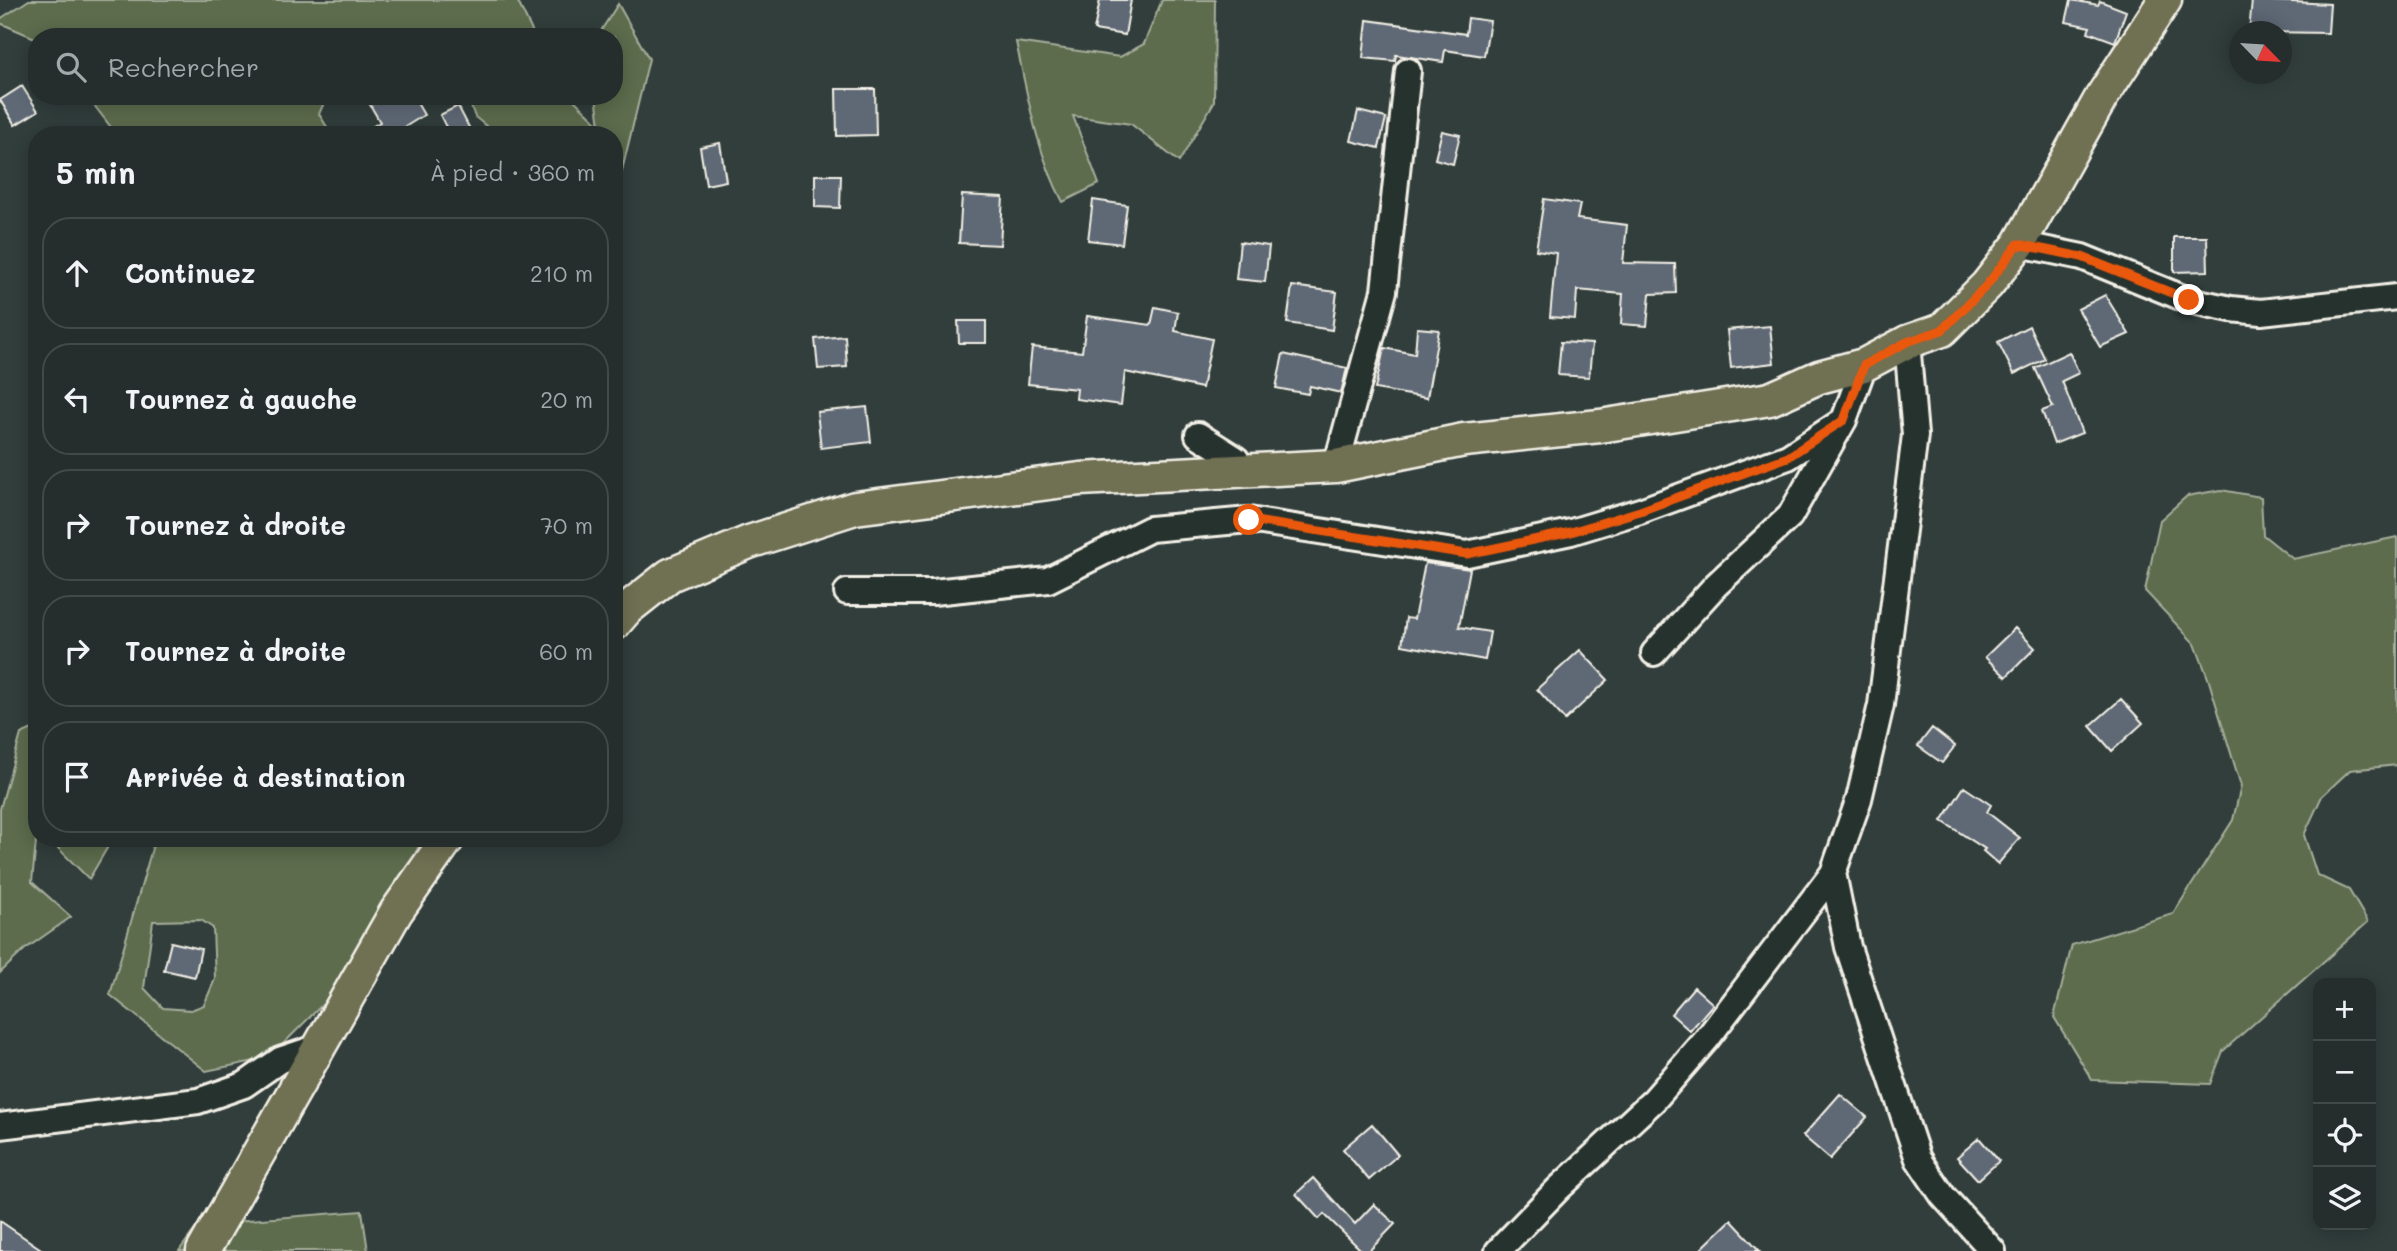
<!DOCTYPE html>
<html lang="fr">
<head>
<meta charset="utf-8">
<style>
	body { margin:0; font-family:Mali,sans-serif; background:#2d3635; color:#f1f3f6 }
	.controls { position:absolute; right:21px; bottom:21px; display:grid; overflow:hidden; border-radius:14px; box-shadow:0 4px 18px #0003 }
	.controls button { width:63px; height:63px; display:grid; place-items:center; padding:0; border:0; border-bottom:2px solid #424a49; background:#252e2d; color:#f1f3f6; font:35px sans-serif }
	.compass { position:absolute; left:2229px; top:21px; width:63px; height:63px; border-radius:50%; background:#252e2d; box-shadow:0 4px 18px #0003; rotate:115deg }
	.stop { position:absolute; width:21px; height:21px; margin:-16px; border:5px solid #ea580c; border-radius:50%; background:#fff }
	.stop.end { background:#ea580c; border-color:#fff; box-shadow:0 2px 7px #0008 }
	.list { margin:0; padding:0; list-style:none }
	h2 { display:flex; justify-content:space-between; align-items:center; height:91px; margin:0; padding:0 28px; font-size:30px }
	h2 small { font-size:23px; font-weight:400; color:#a3a8aa }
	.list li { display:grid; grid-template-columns:46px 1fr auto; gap:21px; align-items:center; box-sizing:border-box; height:112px; margin:0 14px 14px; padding:0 14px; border:2px solid #424a49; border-radius:28px }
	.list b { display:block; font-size:26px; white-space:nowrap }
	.list em { font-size:23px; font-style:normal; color:#a3a8aa }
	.icon { flex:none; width:38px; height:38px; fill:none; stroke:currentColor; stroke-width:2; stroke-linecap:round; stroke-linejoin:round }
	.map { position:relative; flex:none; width:2397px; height:1251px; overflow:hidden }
	.search { position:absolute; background:#252e2d; box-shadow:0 4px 18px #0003; left:28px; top:28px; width:595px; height:77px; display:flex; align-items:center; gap:18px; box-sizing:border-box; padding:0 24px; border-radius:28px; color:#a3a8aa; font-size:26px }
	.panel { position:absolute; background:#252e2d; box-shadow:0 4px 18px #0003; left:28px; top:126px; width:595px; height:721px; border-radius:28px }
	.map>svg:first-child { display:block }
	.green { fill:#5b6c4e; stroke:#a8ae9b; stroke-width:2; fill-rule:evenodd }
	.building { fill:#5f6976; stroke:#f4f1e8; stroke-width:2 }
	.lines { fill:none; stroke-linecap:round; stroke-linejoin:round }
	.minor-casing { stroke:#f4f1e8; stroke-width:30 }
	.major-casing { stroke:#f4f1e8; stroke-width:37 }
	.minor { stroke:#26332d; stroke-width:24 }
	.major { stroke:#706f52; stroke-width:32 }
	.route { stroke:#ea580c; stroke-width:9 }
</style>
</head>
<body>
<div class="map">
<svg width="2397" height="1251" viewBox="0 0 2397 1251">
	<rect width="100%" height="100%" fill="#313e3c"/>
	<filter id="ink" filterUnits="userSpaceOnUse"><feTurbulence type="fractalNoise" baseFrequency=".0143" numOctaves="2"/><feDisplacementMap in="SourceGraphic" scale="14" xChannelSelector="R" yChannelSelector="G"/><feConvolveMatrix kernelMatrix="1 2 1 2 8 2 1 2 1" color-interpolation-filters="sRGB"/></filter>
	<g filter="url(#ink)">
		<path class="green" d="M 29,0 L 517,0 L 535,37 L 386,37 L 374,31 L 364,37 L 37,37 L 37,39 L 0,23 L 0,19 Z
			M 1162,0 L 1215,0 L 1214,102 L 1179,162 L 1131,124 L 1073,116 L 1099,184 L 1063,202 C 1036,151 1028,97 1016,42 L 1120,57 L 1144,44 Z
			M 618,4 L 649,59 L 617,191 L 614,191 L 614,135 L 497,135 L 475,117 L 467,96 L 570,96 L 600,125 L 596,96 L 614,96 L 614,37 L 597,37 Z
			M 87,96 L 327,96 L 319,114 L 332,135 L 117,135 Z
			M 2221,490 L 2261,497 L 2263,535 L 2293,559 L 2397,537 L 2397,765 L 2350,770 L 2322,796 L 2304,835 L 2317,875 L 2349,890 L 2368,922 L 2223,1051 L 2210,1084 L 2092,1080 L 2054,1017 L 2072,945 L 2173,914 L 2233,820 L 2241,786 L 2208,678 L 2195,644 L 2145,591 L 2160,520 L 2187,496 Z
			M 37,727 L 37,832 L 32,882 L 71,917 L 24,950 L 0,973 L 0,809 L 21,734 Z
			M 48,838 L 113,838 L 89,879 Z
			M 155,838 L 423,838 L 355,972 L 269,1058 L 206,1071 L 110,995 ZM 201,920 L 213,928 L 215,979 L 204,1005 L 191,1010 L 163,1008 L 144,988 L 153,921 Z
			M 362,1211 L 368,1251 L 179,1251 L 199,1224 Z"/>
		<path class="building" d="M 1100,0 L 1131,0 L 1125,35 L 1094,30 Z
			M 2071,0 L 2098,5 L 2100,1 L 2126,11 L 2115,42 L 2088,32 L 2090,27 L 2066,22 Z
			M 2252,0 L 2330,4 L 2328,33 L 2249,32 Z
			M 1468,18 L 1490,21 L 1484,56 L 1445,50 L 1443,62 L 1396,55 L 1395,61 L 1363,58 L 1367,20 L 1466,34 Z
			M 22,86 L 38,111 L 15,125 L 0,100 Z
			M 836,89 L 875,89 L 876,135 L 837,136 Z
			M 365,96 L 413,96 L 424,115 L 392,135 L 358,135 L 380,122 Z
			M 458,106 L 473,135 L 450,135 L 440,115 Z
			M 1358,111 L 1386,118 L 1379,148 L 1351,141 Z
			M 1442,131 L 1460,135 L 1453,164 L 1435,159 Z
			M 720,143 L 726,181 L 706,185 L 700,147 Z
			M 815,175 L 841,175 L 840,208 L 815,207 Z
			M 962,195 L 1003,197 L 1000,245 L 959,243 Z
			M 1544,199 L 1580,204 L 1577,219 L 1627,225 L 1623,263 L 1675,264 L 1676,293 L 1650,294 L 1647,326 L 1621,324 L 1623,294 L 1577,290 L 1575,319 L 1550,317 L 1556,253 L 1536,250 Z
			M 1093,200 L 1127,205 L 1122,244 L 1088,240 Z
			M 2174,237 L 2207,237 L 2208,271 L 2174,272 Z
			M 1240,242 L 1269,246 L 1265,282 L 1236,279 Z
			M 1292,286 L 1337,292 L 1332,330 L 1287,323 Z
			M 2105,295 L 2129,334 L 2100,347 L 2078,309 Z
			M 1155,307 L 1178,312 L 1175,331 L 1212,339 L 1202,388 L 1125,372 L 1121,405 L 1076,399 L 1077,389 L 1028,384 L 1032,347 L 1082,352 L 1087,316 L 1151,325 Z
			M 958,321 L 986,321 L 986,343 L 959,343 Z
			M 1770,326 L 1774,363 L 1731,368 L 1727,330 Z
			M 2029,326 L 2045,359 L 2014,374 L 1998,342 Z
			M 1417,328 L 1439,330 L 1427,398 L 1375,389 L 1384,348 L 1415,354 Z
			M 845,336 L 847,367 L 818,369 L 815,339 Z
			M 1561,342 L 1592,344 L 1589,377 L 1558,375 Z
			M 2069,352 L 2079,373 L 2062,381 L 2082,433 L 2054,444 L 2042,411 L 2053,407 L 2035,368 Z
			M 1283,354 L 1347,368 L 1341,393 L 1310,386 L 1308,394 L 1276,388 Z
			M 867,407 L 871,442 L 821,448 L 817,412 Z
			M 1425,563 L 1470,569 L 1459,627 L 1490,632 L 1485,660 L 1402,645 L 1406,618 L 1414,619 Z
			M 2015,628 L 2035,648 L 2006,677 L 1985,657 Z
			M 1580,650 L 1608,680 L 1565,720 L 1537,689 Z
			M 2121,699 L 2143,723 L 2112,751 L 2090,726 Z
			M 1932,728 L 1955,746 L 1942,763 L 1918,746 Z
			M 1964,787 L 1991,805 L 1987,812 L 2020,838 L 1998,864 L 1983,851 L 1985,849 L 1942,821 Z
			M 171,942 L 201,949 L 195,977 L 164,970 Z
			M 1694,987 L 1713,1004 L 1690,1031 L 1671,1014 Z
			M 1840,1094 L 1867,1117 L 1830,1159 L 1803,1136 Z
			M 1372,1124 L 1398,1155 L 1369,1180 L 1343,1149 Z
			M 1979,1138 L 1999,1161 L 1978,1180 L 1957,1157 Z
			M 1313,1178 L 1355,1224 L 1374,1204 L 1395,1224 L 1369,1251 L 1362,1251 L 1324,1214 L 1319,1219 L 1296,1194 Z
			M 1731,1220 L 1760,1251 L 1699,1251 Z
			M 0,1221 L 44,1251 L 0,1251 Z"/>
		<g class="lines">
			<defs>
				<path id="minor" d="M 2019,244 L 2082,257 L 2188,300 L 2231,309 L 2261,312 L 2397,297
					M 1198,435 L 1236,459 L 1235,473
					M 1336,466 L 1384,291 L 1408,71
					M 847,592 L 933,592 L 1048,580 L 1150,529 L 1249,520 L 1467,554 L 1571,532 L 1640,511 L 1788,457 L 1844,420
					M 1654,653 L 1716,585 L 1790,516 L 1844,420 L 1864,365
					M 1833,873 L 1848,947 L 1918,1159 L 1943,1196 L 1993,1251
					M 0,1126 L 198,1101 L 244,1085 L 280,1060 L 322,1046
					M 1498,1251 L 1558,1189 L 1654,1100 L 1706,1040 L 1833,873 L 1859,799 L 1881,705 L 1915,435 L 1907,342"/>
				<path id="major" d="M 614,624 L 627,609 L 670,575 L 749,542 L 855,508 L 1080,479 L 1336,466 L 1464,440 L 1600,426 L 1770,399 L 1819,377 L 1864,365 L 1907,342 L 1942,330 L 1987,285 L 2019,244 L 2101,98 L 2165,0
					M 203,1251 L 396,912 L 448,838"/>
			</defs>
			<use href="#minor" class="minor-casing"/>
			<use href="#major" class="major-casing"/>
			<use href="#minor" class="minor"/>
			<use href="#major" class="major"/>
		</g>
	</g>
	<g class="lines" filter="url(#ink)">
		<path class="route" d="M 1249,520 L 1467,554 L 1571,532 L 1640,511 L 1788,457 L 1844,420 L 1864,365 L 1907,342 L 1942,330 L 1987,285 L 2018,244 L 2082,257 L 2189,300"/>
	</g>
</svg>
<div class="controls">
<button>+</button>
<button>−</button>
<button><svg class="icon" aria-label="locate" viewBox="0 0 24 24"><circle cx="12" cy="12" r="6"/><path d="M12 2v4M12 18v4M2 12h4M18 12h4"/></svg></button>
<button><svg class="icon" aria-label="layers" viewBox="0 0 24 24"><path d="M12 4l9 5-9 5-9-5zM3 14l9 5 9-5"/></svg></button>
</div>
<svg class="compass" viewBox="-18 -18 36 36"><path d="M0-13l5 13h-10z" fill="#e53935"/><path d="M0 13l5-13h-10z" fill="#a3a8aa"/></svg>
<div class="stop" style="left:1249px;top:520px"></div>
<div class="stop end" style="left:2189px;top:300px"></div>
<div class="search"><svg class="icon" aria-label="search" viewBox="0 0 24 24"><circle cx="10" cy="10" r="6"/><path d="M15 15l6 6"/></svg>Rechercher</div>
<section class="panel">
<h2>5 min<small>À pied · 360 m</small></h2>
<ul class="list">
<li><svg class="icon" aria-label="ahead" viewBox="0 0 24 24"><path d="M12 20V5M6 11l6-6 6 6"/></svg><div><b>Continuez</b></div><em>210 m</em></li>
<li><svg class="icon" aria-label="left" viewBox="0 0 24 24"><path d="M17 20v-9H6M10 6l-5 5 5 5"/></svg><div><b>Tournez à gauche</b></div><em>20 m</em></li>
<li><svg class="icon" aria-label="right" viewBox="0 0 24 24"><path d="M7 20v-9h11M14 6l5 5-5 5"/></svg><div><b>Tournez à droite</b></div><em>70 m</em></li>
<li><svg class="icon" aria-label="right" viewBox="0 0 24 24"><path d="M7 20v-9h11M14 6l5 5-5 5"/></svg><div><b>Tournez à droite</b></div><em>60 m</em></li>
<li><svg class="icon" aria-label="arrive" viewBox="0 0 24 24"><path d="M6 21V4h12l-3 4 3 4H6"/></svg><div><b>Arrivée à destination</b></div></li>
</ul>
</section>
</div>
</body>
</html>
